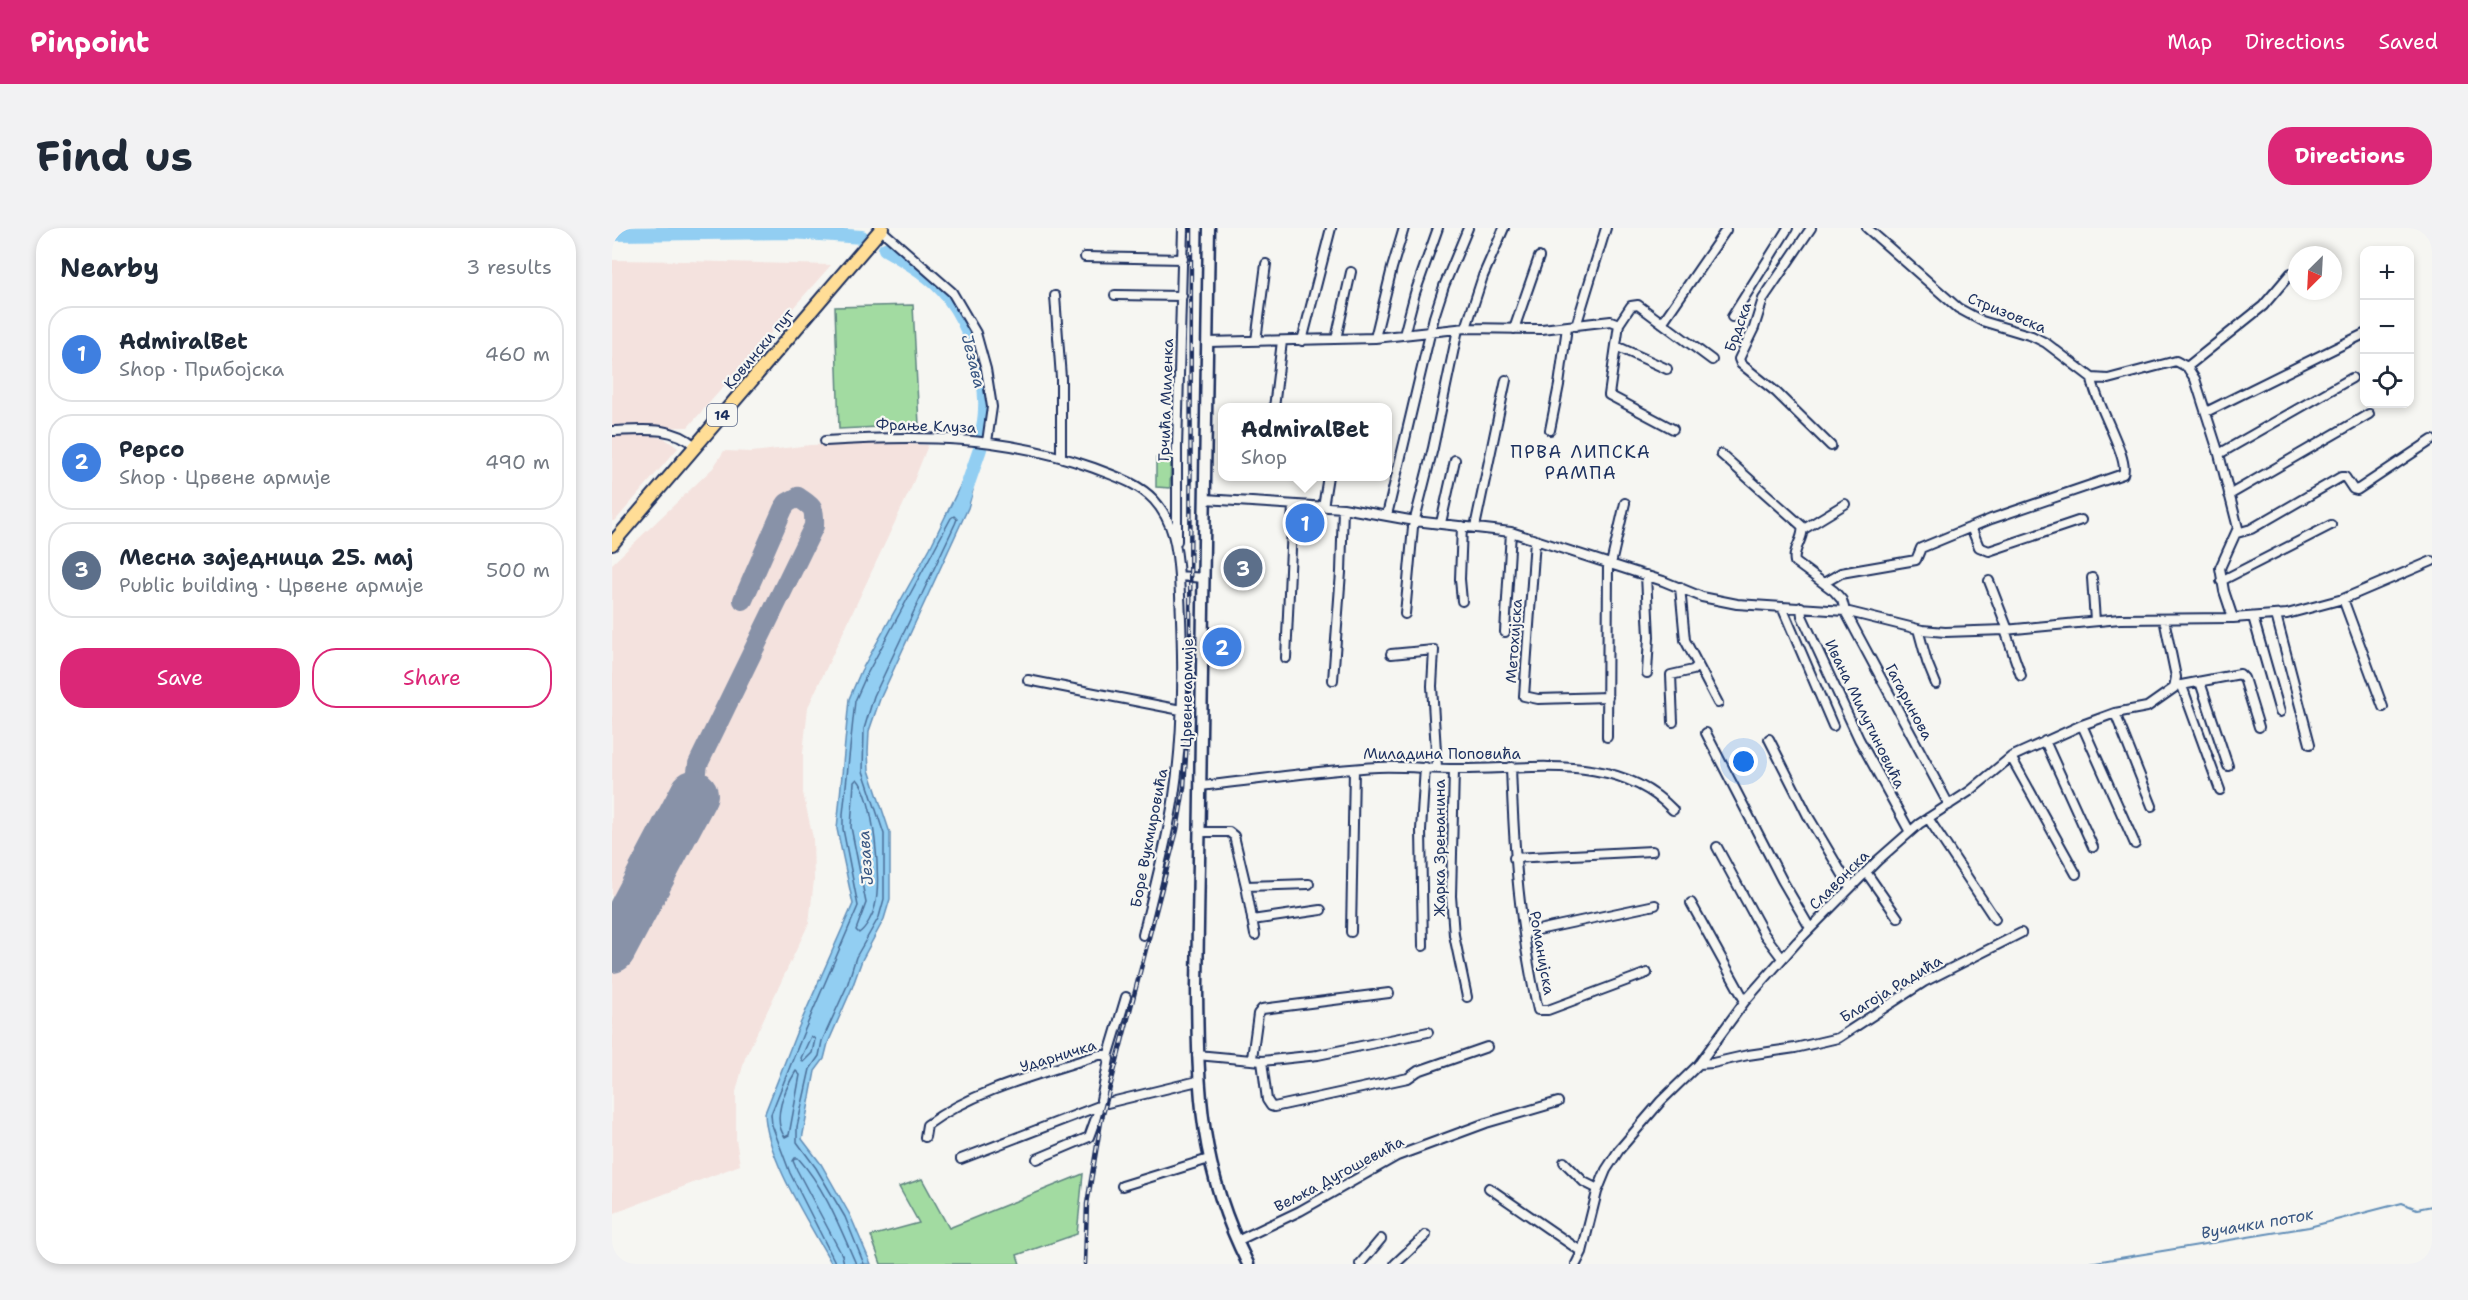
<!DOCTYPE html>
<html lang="en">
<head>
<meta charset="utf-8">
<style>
	body { margin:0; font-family:"Shantell Sans",sans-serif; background:#f2f2f3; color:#1f2937 }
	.controls { position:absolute; right:18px; top:18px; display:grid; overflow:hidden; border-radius:12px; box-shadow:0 3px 9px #0003 }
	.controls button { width:54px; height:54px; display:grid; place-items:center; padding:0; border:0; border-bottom:2px solid #e0e1e3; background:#fff; color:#1f2937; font:30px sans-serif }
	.compass { position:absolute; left:1676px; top:18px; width:54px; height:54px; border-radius:50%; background:#fff; box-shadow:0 3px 9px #0003; rotate:204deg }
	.you { position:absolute; left:1132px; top:534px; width:21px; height:21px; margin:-15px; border:4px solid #fff; border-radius:50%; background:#1a73e8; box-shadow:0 0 0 9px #1a73e833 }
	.badge { display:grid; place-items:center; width:39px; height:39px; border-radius:50%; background:#db2777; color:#fff; font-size:20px; font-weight:700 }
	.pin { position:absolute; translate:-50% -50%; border:3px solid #fff; box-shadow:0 2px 6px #0006 }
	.popup { position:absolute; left:606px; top:175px; width:174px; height:78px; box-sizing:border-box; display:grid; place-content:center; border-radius:12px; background:#fff; filter:drop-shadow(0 2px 4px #0005); font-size:20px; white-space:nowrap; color:#747a83 }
	.popup b { font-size:22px; color:#1f2937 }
	.popup::after { content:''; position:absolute; left:50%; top:100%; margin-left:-12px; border:12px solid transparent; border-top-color:#fff }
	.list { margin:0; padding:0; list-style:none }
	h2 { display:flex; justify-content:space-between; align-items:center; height:78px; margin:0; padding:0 24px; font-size:26px }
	h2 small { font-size:20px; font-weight:400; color:#747a83 }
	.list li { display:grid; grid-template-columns:39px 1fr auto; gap:18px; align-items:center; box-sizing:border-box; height:96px; margin:0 12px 12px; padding:0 12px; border:2px solid #e0e1e3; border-radius:24px }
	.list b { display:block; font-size:22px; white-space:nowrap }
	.list p { margin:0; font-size:20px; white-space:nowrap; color:#747a83 }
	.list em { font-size:20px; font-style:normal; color:#747a83 }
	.actions { display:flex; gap:12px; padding:18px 24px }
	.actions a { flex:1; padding:14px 0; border:2px solid #db2777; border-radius:24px; text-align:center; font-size:21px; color:#db2777 }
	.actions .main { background:#db2777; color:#fff }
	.icon { flex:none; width:33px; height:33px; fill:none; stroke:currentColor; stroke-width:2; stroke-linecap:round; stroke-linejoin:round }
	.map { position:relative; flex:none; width:1820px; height:1036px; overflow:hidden; border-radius:24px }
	header { display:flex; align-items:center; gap:36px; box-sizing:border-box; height:84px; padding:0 30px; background:#db2777; color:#fff }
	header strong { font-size:28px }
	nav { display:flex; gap:33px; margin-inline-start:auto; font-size:21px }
	.intro { display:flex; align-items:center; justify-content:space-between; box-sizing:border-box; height:144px; padding:0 36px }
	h1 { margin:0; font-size:42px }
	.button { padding:15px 27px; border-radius:24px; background:#db2777; color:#fff; font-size:21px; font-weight:700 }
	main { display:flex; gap:36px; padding:0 36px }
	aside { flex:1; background:#fff; border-radius:24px; box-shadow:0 3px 9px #0003 }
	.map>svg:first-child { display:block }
	.built { fill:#f4e2de }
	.green { fill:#a2dba1; stroke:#5e8580; stroke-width:1.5 }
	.water { fill:#92cef2; stroke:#628eb7; stroke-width:1.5 }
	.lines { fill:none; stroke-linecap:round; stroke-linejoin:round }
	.shore { stroke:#4b6f99; stroke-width:1.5 }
	.stream { stroke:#628eb7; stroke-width:2 }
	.river { stroke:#92cef2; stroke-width:14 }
	.taxiway { stroke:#8892a8; stroke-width:20 }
	.runway { stroke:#8892a8; stroke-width:48 }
	.street-casing { stroke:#1b2f5e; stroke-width:12 }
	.secondary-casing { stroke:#1b2f5e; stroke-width:15 }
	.primary-casing { stroke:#1b2f5e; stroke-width:16 }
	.street { stroke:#f6f6f2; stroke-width:8 }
	.secondary { stroke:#f6f6f2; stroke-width:10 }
	.primary { stroke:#ffdd96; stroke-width:12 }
	.rail-casing { stroke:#1b2f5e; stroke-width:4.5 }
	.rail { stroke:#f6f6f2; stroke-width:2; stroke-dasharray:7; stroke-linecap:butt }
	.labels { text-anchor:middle; stroke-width:4.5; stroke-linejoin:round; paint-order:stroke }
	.shield { fill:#f6f6f2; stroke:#5d6b8a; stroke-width:1.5 }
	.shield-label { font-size:14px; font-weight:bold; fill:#1b2f5e }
	.street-label { font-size:15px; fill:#1b2f5e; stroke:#f6f6f2 }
	.water-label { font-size:16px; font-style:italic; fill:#395783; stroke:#f6f6f2 }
	.quarter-label { font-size:18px; letter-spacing:1.5px; fill:#1b2f5e; stroke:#f6f6f2 }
</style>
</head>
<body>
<header>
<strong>Pinpoint</strong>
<nav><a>Map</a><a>Directions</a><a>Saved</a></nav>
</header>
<div class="intro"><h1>Find us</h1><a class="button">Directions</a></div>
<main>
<aside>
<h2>Nearby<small>3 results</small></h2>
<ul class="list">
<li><span class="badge" style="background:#3f7fe0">1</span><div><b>AdmiralBet</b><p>Shop · Прибојска</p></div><em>460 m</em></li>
<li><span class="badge" style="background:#3f7fe0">2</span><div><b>Pepco</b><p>Shop · Црвене армије</p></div><em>490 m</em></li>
<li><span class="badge" style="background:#5c6f8a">3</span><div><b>Месна заједница 25. мај</b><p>Public building · Црвене армије</p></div><em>500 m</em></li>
</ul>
<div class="actions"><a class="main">Save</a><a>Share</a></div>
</aside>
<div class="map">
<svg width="1820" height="1036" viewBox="0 0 1820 1036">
	<rect width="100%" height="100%" fill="#f6f6f2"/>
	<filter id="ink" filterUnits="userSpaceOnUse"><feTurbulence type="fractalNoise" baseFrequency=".0167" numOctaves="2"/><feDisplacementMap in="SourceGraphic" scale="12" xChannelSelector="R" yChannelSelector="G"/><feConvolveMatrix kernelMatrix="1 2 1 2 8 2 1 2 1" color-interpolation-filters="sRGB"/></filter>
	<g filter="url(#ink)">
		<path class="built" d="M 0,32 L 74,33 L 219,37 L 76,199 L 0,200 Z
			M 0,208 L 41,208 L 52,210 L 66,220 L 3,293 L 0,293 Z
			M 274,215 L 316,217 L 299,260 L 196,479 L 191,525 L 191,565 L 201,610 L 202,652 L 197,695 L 133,830 L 124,864 L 124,911 L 128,937 L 0,986 L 0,336 L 101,240 L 112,223 L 140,224 L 198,217 Z"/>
		<path class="green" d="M 301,77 L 307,197 L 227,201 L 223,79 Z
			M 544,230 L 559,230 L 558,260 L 544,259 Z
			M 471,946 L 465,1006 L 405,1027 L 408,1036 L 269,1036 L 259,1008 L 307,995 L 287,959 L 310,951 L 337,1000 Z"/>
		<path class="water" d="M 350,254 L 361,262 L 356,280 L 268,471 L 257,503 L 256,524 L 257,542 L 278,605 L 278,671 L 272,691 L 250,732 L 240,760 L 216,815 L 212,831 L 203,843 L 190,911 L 209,936 L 238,987 L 259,1036 L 220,1036 C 198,996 154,930 153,885 L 185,803 L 241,676 L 225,601 L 237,471 L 249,443 L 318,320 Z"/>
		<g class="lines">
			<path class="shore" d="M 245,551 C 262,569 270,654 263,678 C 261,687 254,700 247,705 L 244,702 L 254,675 L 239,599 L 242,554 Z
				M 199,808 L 203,811 L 200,825 L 191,834 L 189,830 Z
				M 184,843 L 188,847 L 177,907 L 173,909 C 159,891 173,861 184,843 Z
				M 224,1036 L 178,945 L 160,897 L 159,886 L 191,806 L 246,678 L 231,601 L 231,586 L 243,473 L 255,446 L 339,290 L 342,288 L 345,291 L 343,296 L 262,468 L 252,501 L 251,543 L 272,606 L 272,671 L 267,689 L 244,729 L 235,758 L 210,813 L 207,828 L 198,841 L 185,899 L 185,914 L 204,940 L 233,989 L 252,1036
				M 232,1036 L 230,1027 L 185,942 L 181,933 L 183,930 L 186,930 C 213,960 228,1000 244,1036"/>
			<path class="stream" d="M 1471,1036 L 1697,999 L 1790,975 L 1805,981 L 1820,978"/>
			<path class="river" d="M 0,6 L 180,4 L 250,9
				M 273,21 C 295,34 320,48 336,69 C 357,96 375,147 373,181 C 373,191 371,200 369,209
				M 349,276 L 368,221"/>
			<path class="taxiway" d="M 82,566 L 86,536 L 202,298 C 203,278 200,279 186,269 L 175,275 L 171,281 L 131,372"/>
			<path class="runway" d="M 0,721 L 82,566"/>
			<defs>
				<path id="street" d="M 267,0 L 340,64 L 364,105 L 374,141 L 380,179 L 375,214
					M 1199,0 L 1151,71 L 1142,100 L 1127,131 L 1129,136 L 1164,164 L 1219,218
					M 1255,0 L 1346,80 L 1370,93 L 1420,108 L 1434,115 L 1480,150 L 1496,151 L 1564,133 L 1575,139 L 1583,151 L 1607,226 L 1626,300 L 1608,340 L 1612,363 L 1621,390
					M 473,29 L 571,31
					M 503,67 L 570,68
					M 443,68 L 449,150 L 449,229
					M 1120,89 L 1176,0
					M 1050,95 L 1114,2
					M 964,98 L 994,0
					M 854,100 L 871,48 L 892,0
					M 902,101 L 927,29
					M 792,107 L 803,65 L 826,0
					M 763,110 L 780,40 L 792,0
					M 724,111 L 739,44
					M 644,113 L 654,36
					M 690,113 L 719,0
					M 596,114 L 763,110 L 854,100 L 930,101 L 999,93 L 1007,96
					M 1004,118 L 1055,141
					M 1575,139 L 1651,78 L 1679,45
					M 662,180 L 670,113
					M 1594,184 L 1752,106
					M 1061,201 L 997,167 L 1007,96 L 1019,78 L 1026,77 L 1100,132
					M 938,202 L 947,157 L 955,99
					M 0,203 C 29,202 60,197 83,218
					M 213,213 C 309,207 390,207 482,240 C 503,248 526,255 542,272 C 562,294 565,320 567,348 L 592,350
					M 1109,226 L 1190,298 C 1193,310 1180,321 1183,334 L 1222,363 L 1230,372 L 1233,383 L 1337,577
					M 1607,226 L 1740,150
					M 1617,267 L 1757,186
					M 593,271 L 731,280 L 803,293 L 899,304 L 1051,353 L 1090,369 L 1125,376 L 1233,383 L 1310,402 L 1333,404 L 1393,402 L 1508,391 L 1621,390 L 1675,386 L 1731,371 L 1820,333
					M 711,279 L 716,248
					M 775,287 L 822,89 L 832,58 L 856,0
					M 829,295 L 843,232
					M 863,299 L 894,152
					M 1359,299 L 1367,319 L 1377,323 L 1469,292
					M 1192,301 L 1233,276
					M 1625,305 L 1639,301 L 1729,249 L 1733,249 L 1741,261 L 1745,262 L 1820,212
					M 923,312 L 912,468 L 926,471 L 996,469
					M 565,313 L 565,220 L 571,0
					M 999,336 L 1013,275
					M 1034,347 L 1037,409 L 1035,445
					M 1480,350 L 1483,393
					M 1377,353 L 1396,402
					M 1609,353 L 1719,297
					M 1212,355 L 1229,345 L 1304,332 L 1309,320 L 1379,291 L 1511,246 C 1518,230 1482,173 1480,150
					M 1068,359 L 1073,412 L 1106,475
					M 1731,371 L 1771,479
					M 850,373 L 848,351 L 850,298
					M 1170,379 L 1221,498
					M 1189,379 L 1190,388 L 1247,511 L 1298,604
					M 793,386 L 801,299 L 821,220 L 846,101
					M 1664,387 L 1698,516
					M 1641,389 L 1668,484
					M 1306,401 L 1315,434 L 1324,456
					M 1393,402 L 1409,448
					M 893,404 L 899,304
					M 779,426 L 822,422 L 820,458 L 825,539
					M 674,430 L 681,277
					M 416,452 L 569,482
					M 721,452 L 729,344 L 731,280
					M 1588,454 L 1616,538
					M 1564,458 L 1628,446 L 1632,450 L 1647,499
					M 1570,458 L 1608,562
					M 1503,485 L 1540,578
					M 1061,494 L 1059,447 L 1081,442 L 1085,438
					M 1470,497 L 1523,616
					M 1094,505 L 1170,652 L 1198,700
					M 995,509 L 996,335
					M 1157,511 L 1196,588 L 1238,659
					M 1433,513 L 1481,619
					M 1399,529 L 1464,646
					M 899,539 C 902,623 907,700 926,782 L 936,782 L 1035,745
					M 842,541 L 839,668 L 842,707 L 855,769
					M 589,558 C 648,552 707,542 766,539 C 792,538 818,541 844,541 C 917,542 1005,523 1061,582
					M 1316,590 L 1383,691
					M 588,604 L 617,604 L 622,608 L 634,658 L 643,707
					M 1105,619 L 1152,706 L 1170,730
					M 902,630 L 1040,623
					M 1254,644 L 1286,690
					M 634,658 L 697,656
					M 1079,675 L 1133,773
					M 640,692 L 709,682
					M 739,704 L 742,541
					M 912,705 L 1043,677
					M 531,707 C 542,661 555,615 562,568 C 573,495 571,421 567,348
					M 811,718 L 809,602 L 813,539
					M 585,827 L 650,833 L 655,872 L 659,878 L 662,879 L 796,850 L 806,843 L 875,819
					M 496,829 L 514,769
					M 640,830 L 646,786 L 650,781 L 777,765
					M 650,833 L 706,827 L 816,804
					M 1087,836 L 1101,835 L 1136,827 L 1183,820 L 1226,810 L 1312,754 L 1409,705
					M 313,909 L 315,897 C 364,861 429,846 487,827 L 494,827 L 497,831 L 489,872 L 491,876 L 586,853
					M 349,931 L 487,878
					M 425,931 L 477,909 L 489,876
					M 952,934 L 972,954 L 986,961
					M 510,958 L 597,931
					M 877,960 L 970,1024
					M 625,1013 L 688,983 L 785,928 L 874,895 L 946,874
					M 748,1036 L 769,1011
					M 783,1036 L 814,1007
					M 964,1036 L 970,1024 L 985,964 L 994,942 L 1007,922 L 1049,873 L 1087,836 L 1133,773 L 1185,714 L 1265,633 L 1307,596 L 1358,563 L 1399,529 L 1470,497 L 1503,485 L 1535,479 L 1562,460 L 1564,449 L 1552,391"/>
				<path id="secondary" d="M 597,0 L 585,759 C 586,865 587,939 636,1036"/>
				<path id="primary" d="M 0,316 L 270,0"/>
			</defs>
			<use href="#street" class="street-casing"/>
			<use href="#secondary" class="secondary-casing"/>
			<use href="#primary" class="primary-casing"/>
			<use href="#street" class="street"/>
			<use href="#secondary" class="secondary"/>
			<use href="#primary" class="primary"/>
			<defs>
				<path id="rail" d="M 473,1036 L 475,976 L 489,894 L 565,602 L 572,560 L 578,460 L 579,0"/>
			</defs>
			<use href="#rail" class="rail-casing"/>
			<use href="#rail" class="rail"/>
		</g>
	</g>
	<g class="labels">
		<rect class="shield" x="95" y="176" width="30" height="22" rx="4.5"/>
		<g class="shield-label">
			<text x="110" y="192">14</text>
		</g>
		<g class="street-label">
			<text transform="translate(1395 85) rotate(22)" y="5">Стризовска</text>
			<text transform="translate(1126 99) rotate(-70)" y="5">Брдска</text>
			<text transform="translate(147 121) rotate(-50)" y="5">Ковински пут</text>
			<text transform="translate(554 172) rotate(-88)" y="5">Грчића Миленка</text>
			<text transform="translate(314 198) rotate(2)" y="5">Фрање Клуза</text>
			<text transform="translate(902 413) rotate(-86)" y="5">Метохијска</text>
			<text transform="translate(575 465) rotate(-89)" y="5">Црвене армије</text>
			<text transform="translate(1297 474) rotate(62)" y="5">Гагаринова</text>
			<text transform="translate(1253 486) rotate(64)" y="5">Ивана Милутиновића</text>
			<text x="830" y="531">Миладина Поповића</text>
			<text transform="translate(537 610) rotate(-79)" y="5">Боре Вукмировића</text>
			<text transform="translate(828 620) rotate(-90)" y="5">Жарка Зрењанина</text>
			<text transform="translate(1227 652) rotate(-45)" y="5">Славонска</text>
			<text transform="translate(930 725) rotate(80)" y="5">Романијска</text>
			<text transform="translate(1279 761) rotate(-31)" y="5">Благоја Радића</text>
			<text transform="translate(446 828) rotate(-17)" y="5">Ударничка</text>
			<text transform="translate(727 946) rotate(-28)" y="5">Вељка Дугошевића</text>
		</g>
		<g class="water-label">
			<text transform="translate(362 133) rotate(76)" y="6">Језава</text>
			<text transform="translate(253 630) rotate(-94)" y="6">Језава</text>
			<text transform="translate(1645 995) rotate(-10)" y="6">Вучачки поток</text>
		</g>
		<g class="quarter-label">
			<text x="969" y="230">ПРВА ЛИПСКА<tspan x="969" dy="21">РАМПА</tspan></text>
		</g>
	</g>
</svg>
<div class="controls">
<button>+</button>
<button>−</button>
<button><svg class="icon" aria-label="locate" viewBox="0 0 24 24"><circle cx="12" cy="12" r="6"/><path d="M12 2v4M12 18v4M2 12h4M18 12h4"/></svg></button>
</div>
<svg class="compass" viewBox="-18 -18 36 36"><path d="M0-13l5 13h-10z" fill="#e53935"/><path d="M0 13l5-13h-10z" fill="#747a83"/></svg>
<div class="you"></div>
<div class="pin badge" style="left:693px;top:295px;background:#3f7fe0">1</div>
<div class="popup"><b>AdmiralBet</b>Shop</div>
<div class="pin badge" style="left:610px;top:419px;background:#3f7fe0">2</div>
<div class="pin badge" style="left:631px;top:340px;background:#5c6f8a">3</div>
</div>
</main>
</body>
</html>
